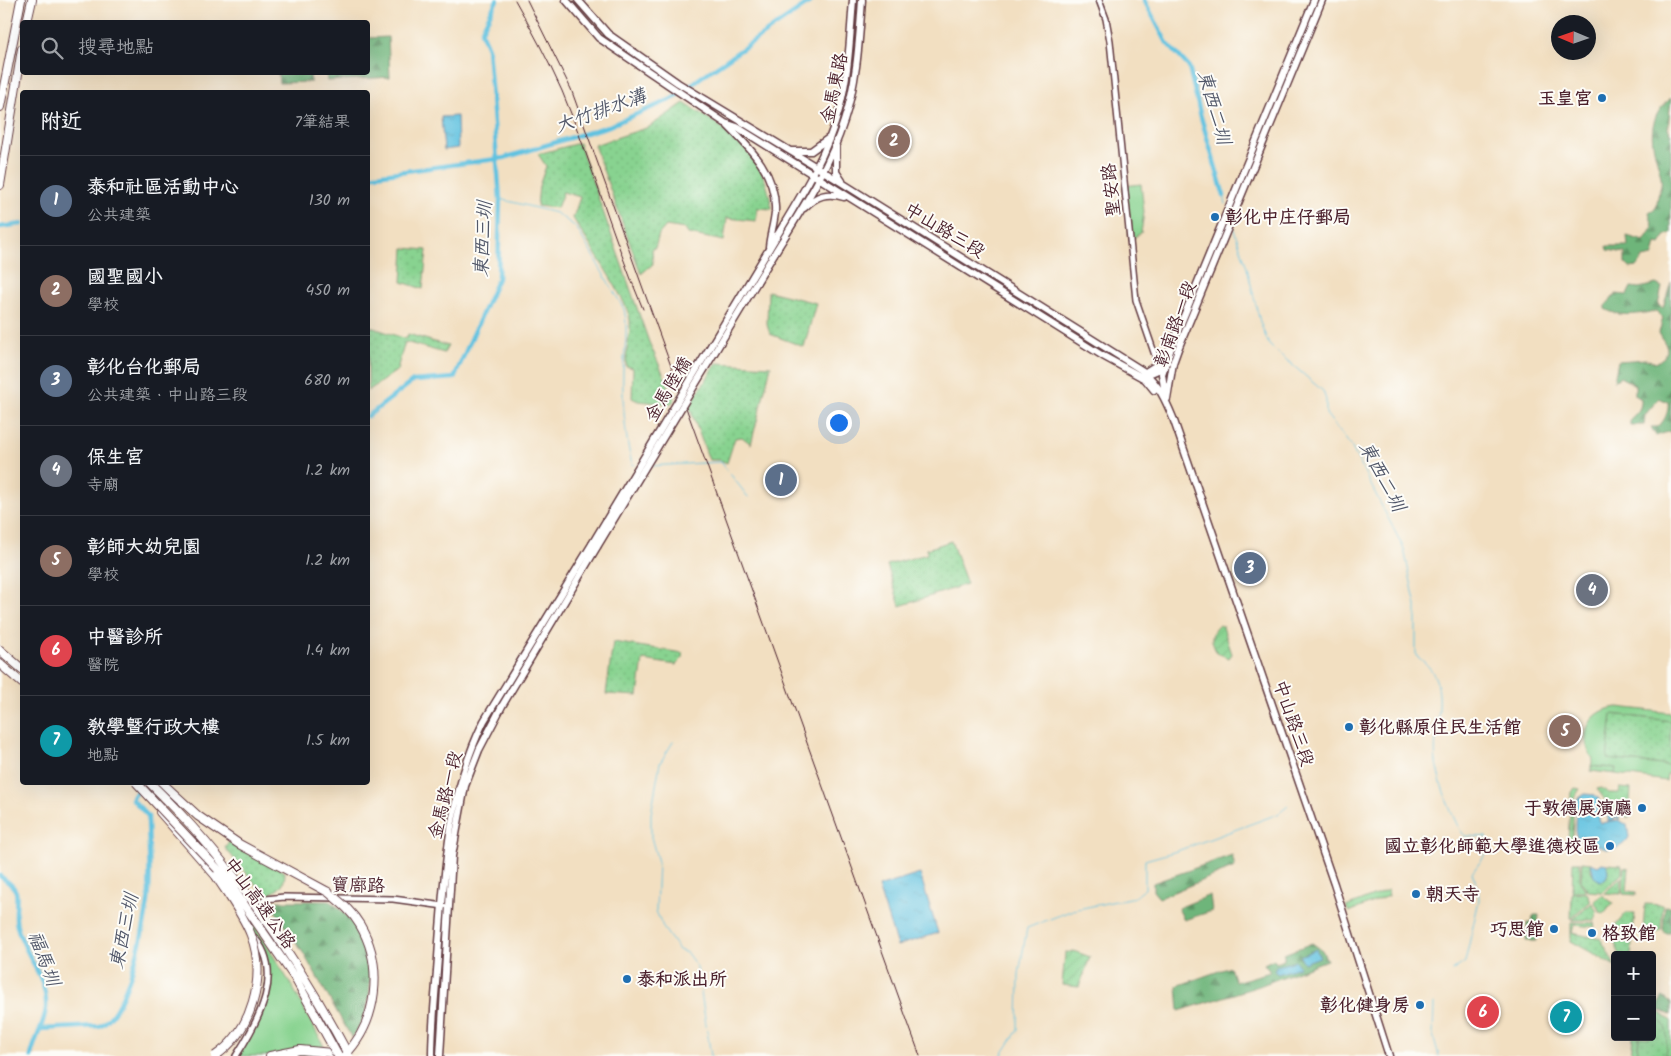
<!DOCTYPE html>
<html lang="zh-TW">
<head>
<meta charset="utf-8">
<style>
	body { margin:0; font-family:Kalam,"LXGW WenKai TC",sans-serif; background:#242831; color:#f1f3f6 }
	.controls { position:absolute; right:15px; bottom:15px; display:grid; overflow:hidden; border-radius:5px; box-shadow:0 5px 20px #0002 }
	.controls button { width:45px; height:45px; display:grid; place-items:center; padding:0; border:0; border-bottom:1px solid #363941; background:#171b24; color:#f1f3f6; font:25px sans-serif }
	.compass { position:absolute; left:1551px; top:15px; width:45px; height:45px; border-radius:50%; background:#171b24; box-shadow:0 5px 20px #0002; rotate:272deg }
	.you { position:absolute; left:838px; top:422px; width:18px; height:18px; margin:-12px; border:4px solid #fff; border-radius:50%; background:#1a73e8; box-shadow:0 0 0 8px #1a73e833 }
	.badge { display:grid; place-items:center; width:32px; height:32px; border-radius:50%; background:#1f6fb2; color:#fff; font-size:16px; font-weight:700 }
	.pin { position:absolute; translate:-50% -50%; border:2px solid #fff; box-shadow:0 1px 5px #0006 }
	.list { margin:0; padding:0; list-style:none }
	h2 { display:flex; justify-content:space-between; align-items:center; height:65px; margin:0; padding:0 20px; font-size:21px }
	h2 small { font-size:16px; font-weight:400; color:#9ea1a6 }
	.list li { display:grid; grid-template-columns:32px 1fr auto; gap:15px; align-items:center; box-sizing:border-box; height:90px; padding:0 20px; border-top:1px solid #363941 }
	.list b { display:block; font-size:19px; white-space:nowrap }
	.list p { margin:0; font-size:16px; white-space:nowrap; color:#9ea1a6 }
	.list em { font-size:16px; font-style:normal; color:#9ea1a6 }
	.icon { flex:none; width:28px; height:28px; fill:none; stroke:currentColor; stroke-width:2; stroke-linecap:round; stroke-linejoin:round }
	.map { position:relative; flex:none; width:1671px; height:1056px; overflow:hidden }
	.search { position:absolute; background:#171b24; box-shadow:0 5px 20px #0002; left:20px; top:20px; width:350px; height:55px; display:flex; align-items:center; gap:12px; box-sizing:border-box; padding:0 18px; border-radius:5px; color:#9ea1a6; font-size:19px }
	.panel { position:absolute; background:#171b24; box-shadow:0 5px 20px #0002; left:20px; top:90px; width:350px; height:695px; border-radius:5px }
	.map>svg:first-child { display:block }
	.grass { fill:url(#grass-dots); stroke:#69795e }
	.forest { fill:url(#forest-firs); stroke:#5c6a52 }
	.park { fill:#88d390; stroke:#69795e }
	.garden { fill:url(#garden-furrows); stroke:#69795e }
	.water { fill:url(#water-ripples); stroke:#567086 }
	.lines { fill:none; stroke-linecap:round; stroke-linejoin:round }
	.stream { stroke:#62c2e0; stroke-width:1 }
	.canal { stroke:#62c2e0; stroke-width:4.5 }
	.minor-casing { stroke:#633c42; stroke-width:8 }
	.major-casing { stroke:#633c42; stroke-width:9 }
	.highway-casing { stroke:#633c42; stroke-width:10 }
	.minor { stroke:#fff; stroke-width:5 }
	.major { stroke:#fff; stroke-width:6 }
	.highway { stroke:#fff; stroke-width:8 }
	.rail { stroke:#4a1f2b; stroke-width:1 }
	.major-bridge-casing { stroke:#633c42; stroke-width:9; stroke-linecap:butt }
	.highway-bridge-casing { stroke:#633c42; stroke-width:10; stroke-linecap:butt }
	.major-bridge { stroke:#fff; stroke-width:6 }
	.highway-bridge { stroke:#fff; stroke-width:8 }
	.poi-dot { fill:#1f6fb2; stroke:#fdfcf7; stroke-width:2 }
	.labels { text-anchor:middle; stroke-width:4; stroke-linejoin:round; paint-order:stroke }
	.street-label { font-size:18px; fill:#4a1f2b; stroke:#fdfcf7 }
	.poi-label { font-size:18px; font-weight:bold; fill:#4a1f2b; stroke:#fdfcf7; text-anchor:end }
	.water-label { font-size:19px; font-style:italic; fill:#52586a; stroke:#fdfcf7 }
</style>
</head>
<body>
<div class="map">
<svg width="1671" height="1056" viewBox="0 0 1671 1056">
	<defs>
		<pattern id="grass-dots" width="8" height="8" patternUnits="userSpaceOnUse" patternTransform="scale(1.25)"><rect width="8" height="8" fill="#88d390"/><path d="M2 2h.1M6 6h.1" fill="none" stroke="#77b57c" stroke-width="1.8" stroke-linecap="round"/></pattern>
		<pattern id="forest-firs" width="22" height="20" patternUnits="userSpaceOnUse" patternTransform="scale(1.25)"><rect width="22" height="20" fill="#6eb57a"/><path d="M5 1l3.5 6h-7zM16 11l3.5 6h-7z" fill="#5c9364"/></pattern>
		<pattern id="garden-furrows" width="10" height="10" patternUnits="userSpaceOnUse" patternTransform="scale(1.25)"><rect width="10" height="10" fill="#88d390"/><path d="M-1 1l2-2M0 10L10 0M9 11l2-2" fill="none" stroke="#77b57c"/></pattern>
		<pattern id="water-ripples" width="26" height="14" patternUnits="userSpaceOnUse" patternTransform="scale(1.25)"><rect width="26" height="14" fill="#62c2e0"/><path d="M2 4q2-2 4 0t4 0M15 11q2-2 4 0t4 0" fill="none" stroke="#57a6c0"/></pattern>
	</defs>
	<rect width="100%" height="100%" fill="#fdfcf7"/>
	<filter id="ink" filterUnits="userSpaceOnUse"><feTurbulence type="fractalNoise" baseFrequency=".02" numOctaves="2"/><feDisplacementMap in="SourceGraphic" scale="10" xChannelSelector="R" yChannelSelector="G"/><feConvolveMatrix kernelMatrix="1 2 1 2 8 2 1 2 1" color-interpolation-filters="sRGB"/></filter>
	<filter id="wash" filterUnits="userSpaceOnUse"><feTurbulence type="fractalNoise" baseFrequency=".0096" numOctaves="4" result="noise"/><feDisplacementMap in="SourceGraphic" scale="20" xChannelSelector="R" yChannelSelector="G"/><feGaussianBlur stdDeviation="1.12" result="paint"/><feColorMatrix in="noise" values="0 0 0 0 0 0 0 0 0 0 0 0 0 0 0 0 0 1.4 0 .05"/><feComposite in="paint" operator="in"/></filter>
	<g filter="url(#wash)">
		<rect width="100%" height="100%" fill="#f2dfc1"/>
		<path class="grass" d="M 684,103 C 734,135 762,146 772,209 L 757,208 L 756,221 L 727,218 L 724,241 L 688,234 L 685,229 L 666,226 L 659,234 L 655,248 L 652,248 L 653,264 L 641,274 L 594,145 L 649,127 Z
			M 579,143 L 649,342 L 675,400 L 670,404 L 638,401 L 632,398 L 633,368 L 626,366 C 625,351 631,335 630,320 C 628,300 585,239 573,218 L 580,197 L 563,192 L 557,208 L 537,206 L 539,186 L 546,166 L 538,154 Z
			M 404,248 L 427,250 L 423,289 L 402,282 Z
			M 768,291 L 816,303 L 804,347 L 770,334 L 767,325 Z
			M 368,326 L 406,339 L 408,334 L 448,346 L 444,353 L 405,342 L 398,366 L 399,369 L 368,391 Z
			M 717,363 L 771,366 L 751,444 L 742,437 L 735,438 L 727,463 L 720,460 L 709,460 L 689,406 Z
			M 951,541 L 967,584 L 900,606 L 887,565 L 927,554 L 927,549 Z
			M 613,642 L 683,653 L 683,658 L 676,665 L 643,660 L 638,696 L 606,694 Z
			M 1612,714 L 1671,721 L 1671,766 L 1607,759 Z
			M 1591,766 L 1616,768 L 1615,774 L 1591,771 Z
			M 1602,788 L 1608,793 L 1619,793 L 1620,788 L 1631,789 L 1629,818 L 1611,808 L 1597,789 Z
			M 229,842 L 285,872 C 285,887 278,890 266,896 L 225,848 Z
			M 1573,862 L 1580,862 L 1580,881 L 1586,891 L 1572,891 Z
			M 1582,862 L 1591,863 L 1591,871 L 1600,881 L 1605,880 L 1608,873 L 1607,864 L 1622,865 L 1622,874 L 1602,892 L 1588,891 L 1581,881 Z
			M 1624,867 L 1629,868 L 1627,891 L 1636,892 L 1636,895 L 1623,894 Z
			M 1622,877 L 1621,894 L 1604,893 Z
			M 1572,892 L 1587,893 L 1591,901 L 1571,919 Z
			M 1602,895 L 1613,903 L 1604,914 L 1600,912 L 1594,901 Z
			M 1592,903 L 1597,912 L 1594,920 L 1572,920 Z
			M 1645,904 L 1663,905 L 1661,929 L 1658,932 L 1643,931 Z
			M 1626,913 L 1635,913 L 1633,933 L 1625,932 L 1622,928 L 1611,931 Z
			M 1571,922 L 1594,923 L 1595,927 L 1574,925 L 1572,933 L 1601,939 L 1615,966 L 1571,941 Z
			M 1611,934 L 1620,937 L 1625,934 L 1633,935 L 1631,955 L 1620,955 Z
			M 1652,1019 L 1662,1021 L 1669,1032 L 1665,1056 L 1637,1056 L 1639,1037 L 1652,1037 Z"/>
		<path class="forest" d="M 388,37 L 390,77 L 327,81 L 326,73 L 368,72 L 368,38 Z
			M 278,73 L 310,73 L 311,82 L 279,83 Z
			M 1671,98 L 1668,128 L 1671,134 L 1671,233 L 1666,235 L 1660,244 L 1656,243 L 1653,256 L 1643,258 L 1637,267 L 1630,268 L 1625,263 L 1625,253 L 1608,250 L 1607,246 L 1628,246 L 1627,236 L 1644,241 L 1653,227 L 1649,212 L 1656,208 L 1659,191 C 1671,172 1630,131 1671,98 Z
			M 1671,282 L 1671,435 L 1670,431 L 1656,436 L 1651,427 L 1658,427 C 1665,420 1669,412 1668,402 L 1659,398 L 1645,415 L 1644,425 L 1630,425 L 1630,419 C 1636,414 1642,409 1641,399 L 1635,395 L 1635,385 L 1620,377 L 1614,381 L 1618,361 L 1646,359 L 1656,363 L 1664,357 L 1667,347 L 1659,333 L 1663,318 L 1656,311 C 1640,314 1620,318 1605,309 L 1605,306 L 1616,294 L 1627,295 L 1631,287 L 1639,288 L 1656,284 L 1662,287 L 1658,305 L 1663,308 Z
			M 1232,855 L 1235,867 L 1159,898 L 1153,891 L 1153,883 Z
			M 1210,895 L 1212,911 L 1184,920 L 1178,908 Z
			M 273,901 L 329,901 C 373,928 383,998 352,1038 L 302,951 L 270,903 Z
			M 1665,906 L 1671,906 L 1671,933 L 1665,933 L 1663,929 Z
			M 1534,915 L 1539,915 L 1536,941 L 1526,941 L 1527,923 L 1531,923 Z
			M 1312,943 L 1322,950 L 1327,960 L 1259,986 L 1179,1011 L 1177,986 L 1230,967 L 1235,982 L 1270,972 L 1264,964 L 1274,959 L 1276,963 L 1284,960 L 1284,954 Z
			M 1663,997 L 1671,1003 L 1671,1015 L 1662,1011 L 1652,1011 L 1652,1004 L 1657,1006 Z"/>
		<path class="park" d="M 1141,184 L 1144,212 L 1141,233 L 1130,240 L 1124,186 Z
			M 1618,707 L 1671,713 L 1671,721 L 1612,714 L 1607,759 L 1671,766 L 1671,774 L 1667,774 L 1666,781 L 1615,774 L 1616,768 L 1591,766 L 1593,759 C 1576,735 1590,709 1618,707 Z
			M 1388,890 L 1389,896 L 1349,912 L 1346,907 Z
			M 247,917 L 250,918 L 292,986 L 329,1056 L 238,1056 L 257,1026 L 263,1009 L 267,965 L 246,923 Z
			M 1652,1012 L 1661,1013 L 1671,1021 L 1671,1056 L 1665,1056 C 1667,1042 1671,1019 1652,1019 Z
			M 1633,1037 L 1639,1037 L 1637,1056 L 1631,1056 Z"/>
		<path class="garden" d="M 1219,625 L 1223,627 L 1232,654 L 1229,658 L 1217,653 C 1211,642 1209,634 1219,625 Z
			M 1575,788 L 1580,789 L 1574,798 L 1572,840 L 1568,840 L 1571,792 Z
			M 1074,951 L 1090,957 L 1079,987 L 1062,985 L 1065,953 Z"/>
		<path class="water" d="M 457,116 L 458,148 L 444,150 L 441,117 Z
			M 1585,794 L 1595,795 L 1599,799 L 1599,819 L 1601,823 L 1619,820 L 1627,825 L 1629,837 C 1623,848 1609,853 1599,846 L 1591,849 L 1589,843 L 1577,838 L 1575,831 L 1576,800 Z
			M 1602,803 L 1621,819 L 1616,818 L 1608,822 L 1608,815 L 1601,814 Z
			M 1591,863 L 1598,866 L 1602,863 L 1607,864 L 1608,873 L 1605,880 L 1600,881 L 1594,877 Z
			M 920,874 L 938,933 L 897,946 L 878,887 Z
			M 1316,949 L 1320,957 L 1304,963 L 1300,956 Z
			M 1296,961 L 1299,967 L 1278,974 L 1274,971 L 1276,966 Z"/>
		<g class="lines">
			<path class="stream" d="M 1224,196 L 1226,204
				M 500,199 L 556,213 L 576,227 L 624,309 C 629,330 624,350 623,371 C 622,399 625,438 632,464 L 635,465
				M 1232,224 L 1246,264 L 1260,322 L 1269,345 L 1323,391 L 1326,400 L 1326,414 L 1351,446 L 1404,549 L 1416,606 L 1416,656 C 1456,681 1431,726 1436,762 C 1438,778 1454,826 1465,836 L 1486,837 L 1489,840 L 1486,854 L 1472,873 L 1478,886 L 1479,900 L 1465,962 L 1452,971
				M 649,466 L 721,462 L 748,497
				M 673,742 L 660,763 L 651,814 L 651,837 L 658,862 L 656,911 L 664,929 L 679,950 L 687,953 L 697,967 L 711,1056
				M 1434,1004 L 1433,1035 L 1439,1056
				M 1001,1056 L 1018,1030 L 1019,974 L 1027,928 L 1073,910 L 1135,897 L 1145,889 L 1145,860 L 1177,851 L 1278,814 L 1288,806"/>
			<path class="canal" d="M 1144,0 L 1167,43 L 1189,67 L 1201,117 L 1224,196
				M 368,176 L 504,158 L 609,126 L 674,98 L 700,78 L 813,0
				M 0,227 L 22,224
				M 368,416 L 413,381 L 454,378 L 498,278 L 500,199 L 493,111 L 488,48 L 481,32 L 497,0
				M 0,876 C 5,880 14,885 16,892 C 18,898 14,916 17,926 C 24,954 48,978 46,1008 C 44,1025 34,1040 31,1056
				M 40,1029 L 99,1026 C 125,1016 143,935 147,908 C 152,880 148,845 148,816 L 132,799 L 143,782"/>
		</g>
	</g>
	<g filter="url(#ink)">
		<g class="lines">
			<defs>
				<path id="minor" d="M 1099,0 L 1106,19 L 1110,41 L 1136,300 L 1159,367
					M 248,914 L 266,899 L 284,897 L 393,899 L 444,906
					M 236,1056 C 258,1022 287,970 252,935"/>
				<path id="major" d="M 566,0 L 599,38 L 725,123 L 737,127 L 1103,356 L 1145,379 L 1154,390
					M 578,0 L 608,34 L 678,83 L 823,171 L 1143,371 C 1158,383 1166,401 1173,418 L 1334,884 L 1389,1056
					M 728,126 C 752,150 777,175 775,212 C 774,224 770,235 769,247
					M 836,146 L 836,172 L 842,181
					M 791,151 L 811,151 L 829,138
					M 804,208 C 817,195 827,192 844,197
					M 769,249 C 795,205 825,161 839,110 C 849,74 850,37 853,0
					M 774,254 C 800,212 829,169 844,121 C 857,82 859,41 862,0
					M 1141,375 L 1158,364 L 1167,362
					M 1146,377 L 1151,373 L 1165,367
					M 1165,394 L 1162,374 L 1172,345 L 1314,0
					M 1167,399 L 1173,363 L 1178,349 L 1322,0
					M 432,1056 C 432,1018 437,980 439,942 C 445,865 449,792 484,721 L 592,544
					M 440,1056 L 452,856 L 465,786 L 479,750 L 502,706 L 597,547"/>
				<path id="highway" d="M 27,22 L 32,0
					M 0,107 L 21,0
					M 0,185 L 22,49
					M 0,650 L 22,669
					M 0,664 L 22,683
					M 161,782 L 198,816 L 239,844 L 328,892
					M 160,812 L 216,876
					M 270,1056 L 300,1050 L 332,1053"/>
			</defs>
			<use href="#minor" class="minor-casing"/>
			<use href="#major" class="major-casing"/>
			<use href="#highway" class="highway-casing"/>
			<use href="#minor" class="minor"/>
			<use href="#major" class="major"/>
			<use href="#highway" class="highway"/>
			<path class="rail" d="M 515,0 C 532,30 548,60 562,91 C 592,163 613,238 643,309
				M 527,0 L 571,89 L 920,1056"/>
			<defs>
				<path id="major-bridge" d="M 592,544 L 769,249
					M 597,547 L 774,254"/>
				<path id="highway-bridge" d="M 136,782 L 225,877 L 295,978 L 338,1056
					M 149,782 C 232,862 295,955 349,1056
					M 328,892 C 340,902 352,911 360,925 C 384,966 378,1022 344,1056
					M 215,1056 C 252,1031 267,977 251,935 C 243,914 228,895 216,876"/>
			</defs>
			<use href="#major-bridge" class="major-bridge-casing"/>
			<use href="#highway-bridge" class="highway-bridge-casing"/>
			<use href="#major-bridge" class="major-bridge"/>
			<use href="#highway-bridge" class="highway-bridge"/>
		</g>
	</g>
	<g class="poi-dot">
		<circle cx="1602" cy="98" r="5"/>
		<circle cx="1215" cy="217" r="5"/>
		<circle cx="1349" cy="727" r="5"/>
		<circle cx="1642" cy="808" r="5"/>
		<circle cx="1610" cy="846" r="5"/>
		<circle cx="1416" cy="894" r="5"/>
		<circle cx="1554" cy="929" r="5"/>
		<circle cx="1592" cy="933" r="5"/>
		<circle cx="627" cy="979" r="5"/>
		<circle cx="1420" cy="1005" r="5"/>
	</g>
	<g class="labels">
		<g class="street-label">
			<text transform="translate(834 88) rotate(-78)" y="6">金馬東路</text>
			<text transform="translate(1111 190) rotate(-96)" y="6">聖安路</text>
			<text transform="translate(945 230) rotate(31)" y="6">中山路三段</text>
			<text transform="translate(1175 324) rotate(-70)" y="6">彰南路一段</text>
			<text transform="translate(668 389) rotate(-59)" y="6">金馬陸橋</text>
			<text transform="translate(1294 723) rotate(71)" y="6">中山路三段</text>
			<text transform="translate(445 795) rotate(-76)" y="6">金馬路一段</text>
			<text transform="translate(358 885) rotate(1)" y="6">寶廍路</text>
			<text transform="translate(260 903) rotate(54)" y="6">中山高速公路</text>
		</g>
		<g class="poi-label">
			<text x="1592" y="104">玉皇宮</text>
			<text x="1225" y="223" text-anchor="start">彰化中庄仔郵局</text>
			<text x="1359" y="733" text-anchor="start">彰化縣原住民生活館</text>
			<text x="1632" y="814">于敦德展演廳</text>
			<text x="1600" y="852">國立彰化師範大學進德校區</text>
			<text x="1426" y="900" text-anchor="start">朝天寺</text>
			<text x="1544" y="935">巧思館</text>
			<text x="1602" y="939" text-anchor="start">格致館</text>
			<text x="637" y="985" text-anchor="start">泰和派出所</text>
			<text x="1410" y="1011">彰化健身房</text>
		</g>
		<g class="water-label">
			<text transform="translate(1215 107) rotate(74)" y="7">東西二圳</text>
			<text transform="translate(600 110) rotate(-20)" y="7">大竹排水溝</text>
			<text transform="translate(482 239) rotate(-87)" y="7">東西三圳</text>
			<text transform="translate(1383 476) rotate(62)" y="7">東西二圳</text>
			<text transform="translate(123 931) rotate(-78)" y="7">東西三圳</text>
			<text transform="translate(45 958) rotate(69)" y="7">福馬圳</text>
		</g>
	</g>
</svg>
<div class="controls">
<button>+</button>
<button>−</button>
</div>
<svg class="compass" viewBox="-18 -18 36 36"><path d="M0-13l5 13h-10z" fill="#e53935"/><path d="M0 13l5-13h-10z" fill="#9ea1a6"/></svg>
<div class="you"></div>
<div class="pin badge" style="left:781px;top:480px;background:#5c6f8a">1</div>
<div class="pin badge" style="left:894px;top:141px;background:#8d6e63">2</div>
<div class="pin badge" style="left:1250px;top:568px;background:#5c6f8a">3</div>
<div class="pin badge" style="left:1592px;top:590px;background:#6b7280">4</div>
<div class="pin badge" style="left:1565px;top:731px;background:#8d6e63">5</div>
<div class="pin badge" style="left:1483px;top:1012px;background:#e0444e">6</div>
<div class="pin badge" style="left:1566px;top:1017px;background:#0f9aa8">7</div>
<div class="search"><svg class="icon" aria-label="search" viewBox="0 0 24 24"><circle cx="10" cy="10" r="6"/><path d="M15 15l6 6"/></svg>搜尋地點</div>
<section class="panel">
<h2>附近<small>7筆結果</small></h2>
<ul class="list">
<li><span class="badge" style="background:#5c6f8a">1</span><div><b>泰和社區活動中心</b><p>公共建築</p></div><em>130 m</em></li>
<li><span class="badge" style="background:#8d6e63">2</span><div><b>國聖國小</b><p>學校</p></div><em>450 m</em></li>
<li><span class="badge" style="background:#5c6f8a">3</span><div><b>彰化台化郵局</b><p>公共建築 · 中山路三段</p></div><em>680 m</em></li>
<li><span class="badge" style="background:#6b7280">4</span><div><b>保生宮</b><p>寺廟</p></div><em>1.2 km</em></li>
<li><span class="badge" style="background:#8d6e63">5</span><div><b>彰師大幼兒園</b><p>學校</p></div><em>1.2 km</em></li>
<li><span class="badge" style="background:#e0444e">6</span><div><b>中醫診所</b><p>醫院</p></div><em>1.4 km</em></li>
<li><span class="badge" style="background:#0f9aa8">7</span><div><b>教學暨行政大樓</b><p>地點</p></div><em>1.5 km</em></li>
</ul>
</section>
</div>
</body>
</html>
